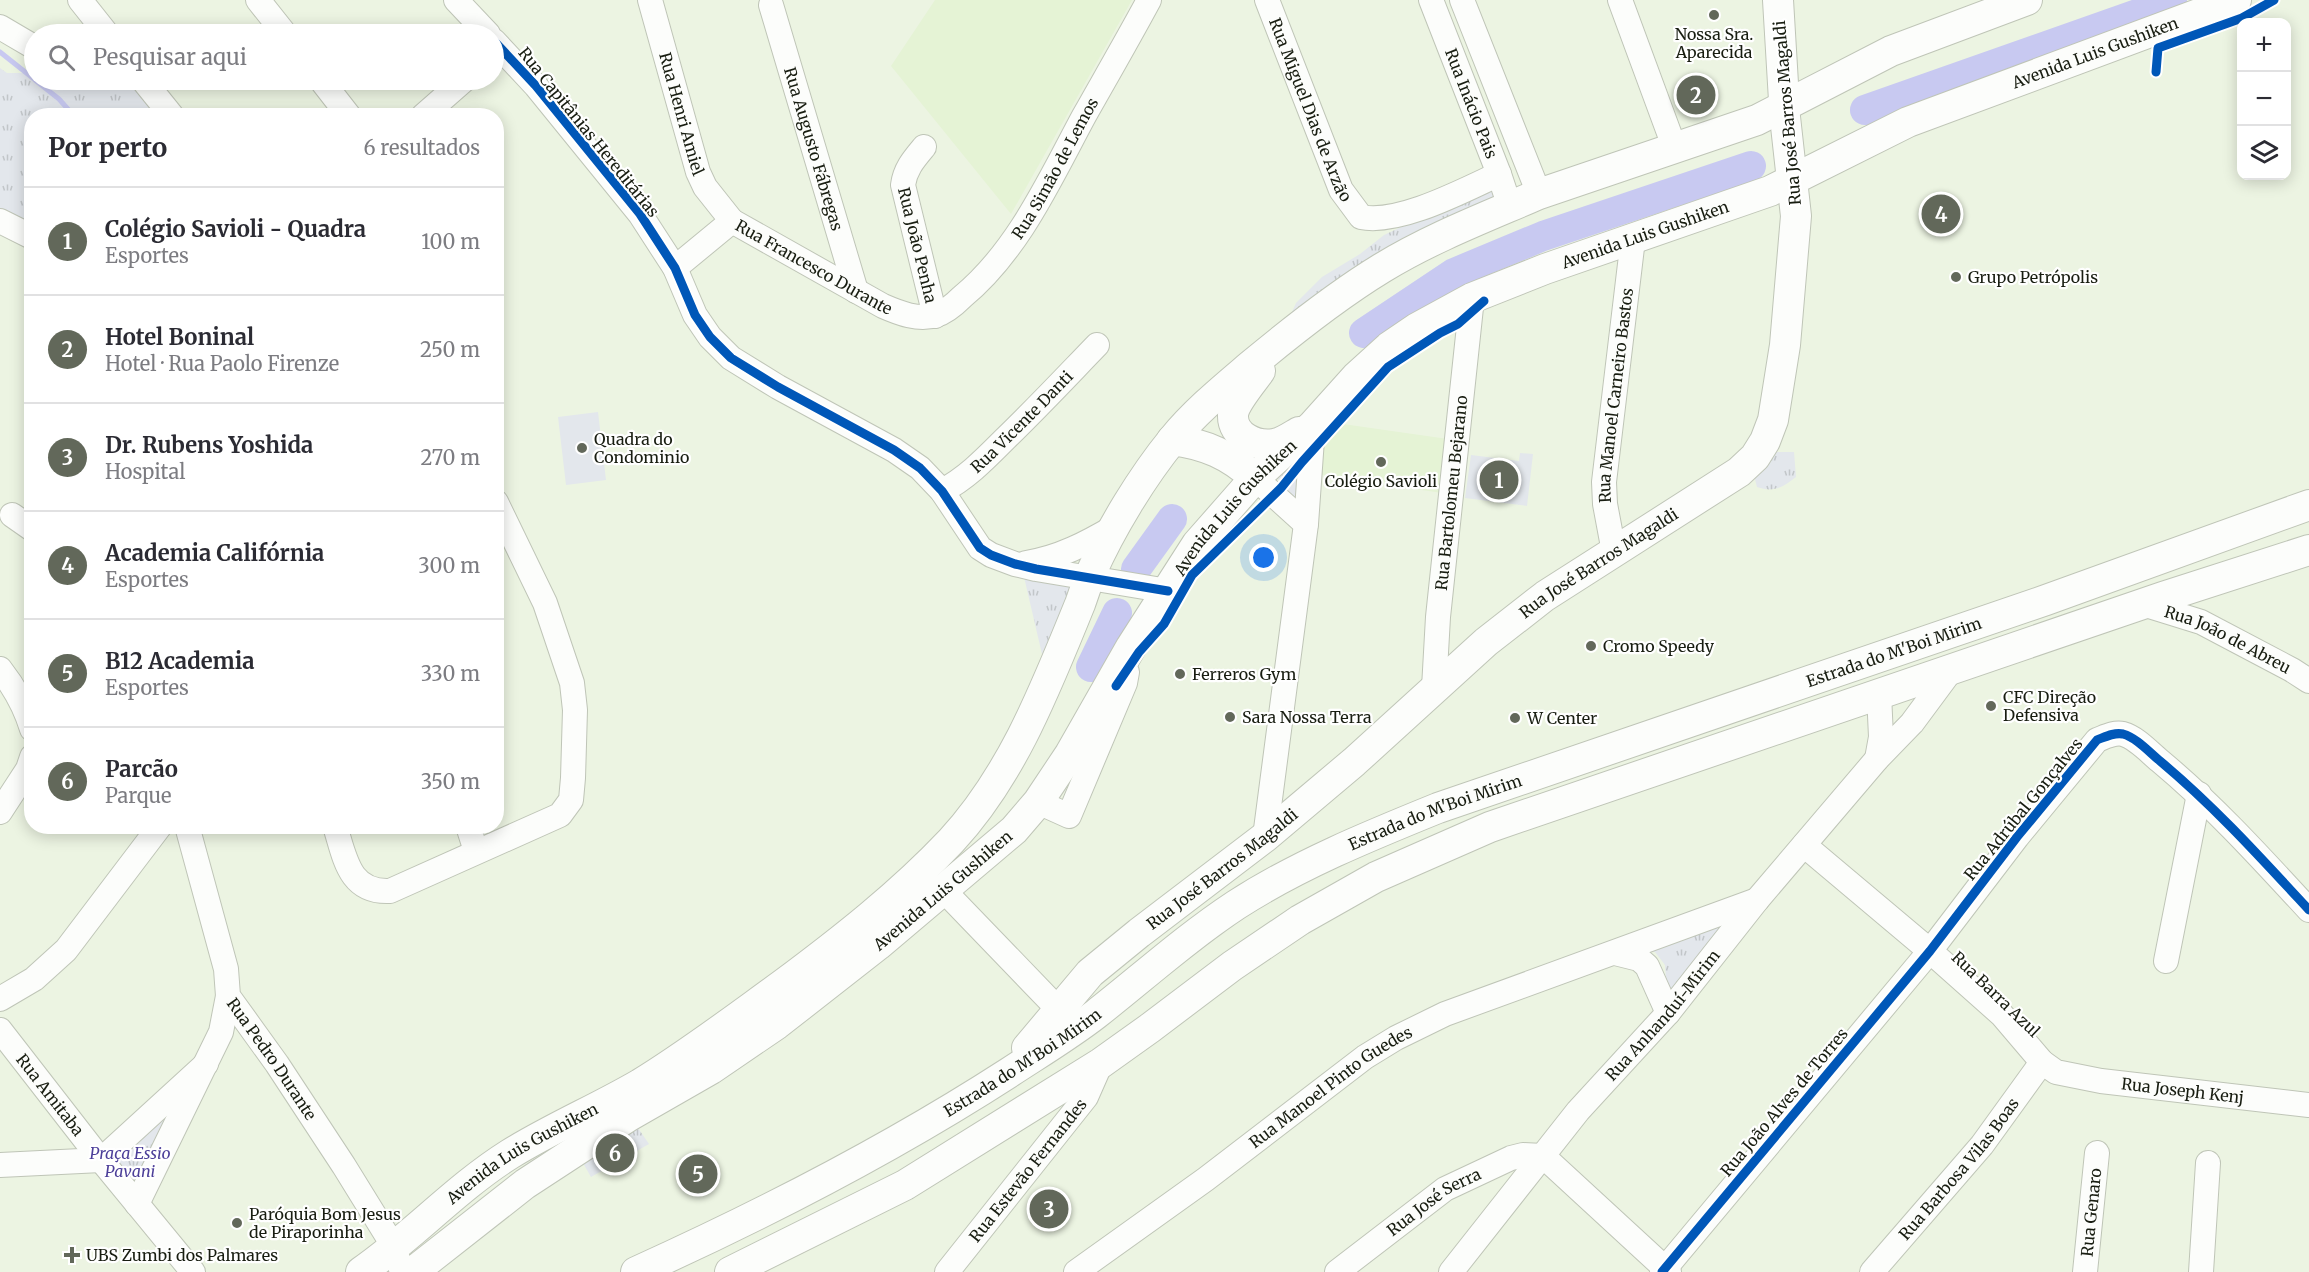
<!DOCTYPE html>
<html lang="pt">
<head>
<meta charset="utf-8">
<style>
	body { margin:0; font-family:Merriweather,serif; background:#f7f7f7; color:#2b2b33 }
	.controls { position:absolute; right:18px; top:18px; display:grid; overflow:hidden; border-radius:12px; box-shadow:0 3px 15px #0003 }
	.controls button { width:54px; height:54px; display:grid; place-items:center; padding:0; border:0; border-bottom:2px solid #e1e1e2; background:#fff; color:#2b2b33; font:30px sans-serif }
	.you { position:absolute; left:1264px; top:558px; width:21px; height:21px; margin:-15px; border:4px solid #fff; border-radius:50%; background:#1a73e8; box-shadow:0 0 0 9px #1a73e833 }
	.badge { display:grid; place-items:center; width:39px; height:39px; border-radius:50%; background:#62685a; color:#fff; font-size:20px; font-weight:700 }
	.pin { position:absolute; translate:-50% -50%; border:3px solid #fff; box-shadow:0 2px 6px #0006 }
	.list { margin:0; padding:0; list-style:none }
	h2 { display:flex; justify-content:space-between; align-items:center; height:78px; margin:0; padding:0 24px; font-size:26px }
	h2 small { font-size:20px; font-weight:400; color:#7c7c81 }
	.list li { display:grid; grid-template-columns:39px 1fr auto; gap:18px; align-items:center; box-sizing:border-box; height:108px; padding:0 24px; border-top:2px solid #e1e1e2 }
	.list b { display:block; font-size:22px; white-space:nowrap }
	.list p { margin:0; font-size:20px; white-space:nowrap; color:#7c7c81 }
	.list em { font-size:20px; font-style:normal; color:#7c7c81 }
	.icon { flex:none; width:33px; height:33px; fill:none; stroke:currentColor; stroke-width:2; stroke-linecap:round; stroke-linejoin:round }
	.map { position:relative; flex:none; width:2309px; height:1272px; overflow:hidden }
	.search { position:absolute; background:#fff; box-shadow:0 3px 15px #0003; left:24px; top:24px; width:480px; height:66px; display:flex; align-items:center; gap:15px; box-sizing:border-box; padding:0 21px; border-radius:33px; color:#7c7c81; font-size:22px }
	.panel { position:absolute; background:#fff; box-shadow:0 3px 15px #0003; left:24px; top:108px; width:480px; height:726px; border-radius:24px }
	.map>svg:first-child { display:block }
	.built { fill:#e5f3d5 }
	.green { fill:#e3e7ec }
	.park { fill:url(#park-tufts) }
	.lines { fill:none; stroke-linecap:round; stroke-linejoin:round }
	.stream { stroke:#c8c9f1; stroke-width:5 }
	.river { stroke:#c8c9f1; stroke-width:30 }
	.minor-casing { stroke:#bfc5b7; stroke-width:26 }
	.major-casing { stroke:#bfc5b7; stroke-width:32 }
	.minor { stroke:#fcfdfb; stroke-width:24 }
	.major { stroke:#fcfdfb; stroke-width:30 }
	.cycleway-casing { stroke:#fff; stroke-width:13 }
	.cycleway { stroke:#0057b8; stroke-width:9 }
	.poi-dot { fill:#62685a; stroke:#fff; stroke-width:2 }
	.labels { text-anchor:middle; stroke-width:4.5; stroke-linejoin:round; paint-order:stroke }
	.poi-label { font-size:16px; fill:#181d11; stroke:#fff; text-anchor:start }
	.street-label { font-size:16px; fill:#181d11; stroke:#fff }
	.park-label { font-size:16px; font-style:italic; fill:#4c3f99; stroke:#fff }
</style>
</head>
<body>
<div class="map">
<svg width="2309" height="1272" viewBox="0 0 2309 1272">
	<defs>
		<pattern id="park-tufts" width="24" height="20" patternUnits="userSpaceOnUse" patternTransform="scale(1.5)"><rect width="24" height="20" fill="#e3e7ec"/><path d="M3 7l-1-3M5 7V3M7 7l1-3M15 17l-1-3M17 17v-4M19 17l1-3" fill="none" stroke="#c2c6c9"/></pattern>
	</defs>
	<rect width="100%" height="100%" fill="#ecf4e2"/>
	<path class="built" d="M 935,0 L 1132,0 L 1011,214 L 891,66 Z
		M 1336,423 L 1448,439 L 1442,493 L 1315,474 L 1317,456 L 1326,434 Z"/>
	<path class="green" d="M 598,412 L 606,480 L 566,485 L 558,417 Z
		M 1520,453 L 1533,454 L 1527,506 L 1465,498 L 1471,455 L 1519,461 Z"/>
	<path class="park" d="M 0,68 L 7,73 L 34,73 L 34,80 L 129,80 L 156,115 L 32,116 L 31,227 L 0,209 Z
		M 1498,186 L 1500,194 L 1288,321 L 1296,303 L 1322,277 L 1360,254 L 1384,235 L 1440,209 Z
		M 1770,452 L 1794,452 L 1796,477 C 1783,487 1774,493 1757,487 L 1752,468 Z
		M 1303,454 L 1298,504 L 1278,479 Z
		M 1024,577 L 1069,587 L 1075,591 L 1045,667 Z
		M 1730,916 L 1672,993 L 1666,979 L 1665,965 L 1655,952 L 1635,950 Z
		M 195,1079 L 134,1196 L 105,1161 Z
		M 638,1128 L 649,1144 L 591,1177 L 583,1163 Z"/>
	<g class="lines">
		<path class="stream" d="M 0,52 L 34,79
			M 35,80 L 59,99 L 74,116"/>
		<path class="river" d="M 1865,110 L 2160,6 L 2172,0
			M 1364,333 L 1454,273 L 1543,236 L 1751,166
			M 1136,569 L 1172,519
			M 1091,667 L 1117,613"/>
		<defs>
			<g id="minor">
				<path d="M 80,0 L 107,34"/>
				<path d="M 258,0 L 285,34"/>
				<path d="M 456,0 L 488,34"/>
				<path id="s1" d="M 650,0 L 698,172 L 705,187 L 732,221"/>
				<path id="s2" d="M 1267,0 L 1341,190 L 1361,217 C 1399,225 1464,190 1499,174"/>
				<path id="s3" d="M 1431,0 L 1499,174 L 1510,207"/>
				<path d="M 1462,0 L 1539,194"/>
				<path d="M 1620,0 L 1675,149"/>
				<path id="s4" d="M 771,5 L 856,291"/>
				<path d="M 0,27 L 34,47"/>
				<path d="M 494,41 L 536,86 L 640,214 L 675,268 L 695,315 L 710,337 L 731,358 L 778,387 L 894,450 L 920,468 L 942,491 L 980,548 L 991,555 L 1015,564 L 1036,569 L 1168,591"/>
				<path d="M 143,80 L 172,116"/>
				<path d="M 321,80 L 349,116"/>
				<path d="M 423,116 L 464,80"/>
				<path id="s5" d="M 924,147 C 914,159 905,169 903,185 L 935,316"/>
				<path d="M 0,221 L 32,237"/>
				<path id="s6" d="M 675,268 L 732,221 L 883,306 C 899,313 919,321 936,315 C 946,312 955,304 962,297 C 1018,251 1050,179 1084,116 C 1106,77 1128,39 1149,0"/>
				<path d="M 1255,478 L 1306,524"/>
				<path id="s7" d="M 942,491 C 967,478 986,458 1006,438 C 1037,408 1067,376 1097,345"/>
				<path d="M 12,515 L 32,529"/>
				<path id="s8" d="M 1614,552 L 1605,504 L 1604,482 L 1633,239"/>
				<path d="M 1026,563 C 1059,558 1087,543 1116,526"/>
				<path id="s9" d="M 2143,604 L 2201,622 L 2292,670 L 2309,681"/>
				<path d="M 0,669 C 15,688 25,706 32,729"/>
				<path id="s10" d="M 1434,688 L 1438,617 L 1472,298"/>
				<path d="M 1877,759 L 1881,737 L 1879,694"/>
				<path d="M 1038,802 L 1069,816 L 1125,683 L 1127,672"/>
				<path d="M 0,812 L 28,769 L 32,757"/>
				<path id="s11" d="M 187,826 L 226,969 L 228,996 L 277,1064 L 344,1166 L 394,1247 L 402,1272"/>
				<path d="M 335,826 C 345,858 349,893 390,891 L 560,815 L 571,800 L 573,778 L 575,710 L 572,683 L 545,603 L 496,502"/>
				<path d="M 468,826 L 476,851"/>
				<path d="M 1265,837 L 1306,524 L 1313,425"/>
				<path id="s12" d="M 1804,845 L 1930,951 L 2002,1015 L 2042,1062 L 2056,1072 L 2101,1081 L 2309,1105"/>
				<path d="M 946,887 L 951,898 L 1059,1010"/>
				<path d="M 1615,953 L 1639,959 L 1647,966 L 1668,1013"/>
				<path d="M 2166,961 L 2199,794"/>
				<path d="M 0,999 L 34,979 L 66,950 L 160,826"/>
				<path id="s13" d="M 0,1030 L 101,1160 L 193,1272"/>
				<path d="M 1543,1156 L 1669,1272"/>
				<path d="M 0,1165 L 101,1160 L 206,1064"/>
				<path d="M 137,1204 L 221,1032 L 228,996"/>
				<path id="s14" d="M 947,1272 L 1086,1097 L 1101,1063"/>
				<path id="s15" d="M 1076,1272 L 1206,1179 L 1365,1057 L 1396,1038 L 1445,1014 L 1757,900"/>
				<path id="s16" d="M 1337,1272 L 1445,1189 L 1511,1158 L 1523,1155 L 1543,1156"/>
				<path id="s17" d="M 1451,1272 L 1578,1111 L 1668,1013 L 1757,900 L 1877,759 L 1912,723 L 1952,669"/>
				<path d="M 1662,1272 L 1930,951 L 2017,837 L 2097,740 C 2105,737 2114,732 2123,734 C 2137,738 2149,752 2160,761 C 2215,807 2261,858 2309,910"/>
				<path id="s18" d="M 1872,1272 L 1982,1145 L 2042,1062"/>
				<path id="s19" d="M 2085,1272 L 2097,1153"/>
				<path d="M 2201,1272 L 2208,1163"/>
			</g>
			<g id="major">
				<path d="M 1260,371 C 1253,381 1234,403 1233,415 C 1232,436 1256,447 1274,444 C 1282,443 1292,436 1299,432"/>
				<path d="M 1172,440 C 1205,444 1230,455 1255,478"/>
				<path id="s20" d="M 1027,1048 L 1090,973 L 1139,933 L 1265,837 L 1354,762 L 1486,642 L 1545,596 L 1739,472 L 1755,457 L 1765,441 L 1773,420 L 1785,345 L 1796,216 L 1785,117 L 1778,0"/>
				<path id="s21" d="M 361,1272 C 413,1236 456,1188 510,1154 C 552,1128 597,1109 640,1084 C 689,1054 735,1019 782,985 C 841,941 900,895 951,841 C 1013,774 1046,687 1080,604 C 1084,593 1087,583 1091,573 C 1111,528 1142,477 1173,439 C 1195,412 1223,389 1250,366 C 1292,331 1336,296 1382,268 C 1431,238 1486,217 1539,194 L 1757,120 L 1891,51 L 2027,0"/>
				<path id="s22" d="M 413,1272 L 525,1184 L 629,1116 L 711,1069 L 777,1024 L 878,945 L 1014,830 L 1038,802 L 1070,754 L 1131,647 L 1197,544 L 1255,478 L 1313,425 L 1357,376 L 1389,347 L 1417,328 L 1472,298 L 1545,269 L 1770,191 L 1908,122 L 2236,0"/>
				<path id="s23" d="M 636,1272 C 762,1215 894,1147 1010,1072 C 1039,1053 1069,1035 1096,1014 C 1142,978 1186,938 1236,905 C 1298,865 1369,836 1438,808 L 2046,600 L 2309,505"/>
				<path d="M 730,1272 L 905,1185 L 1101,1063 L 1150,1028 L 1232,966 L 1300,920 L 1376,877 L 1490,827 L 2163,597 L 2309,550"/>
			</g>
		</defs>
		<use href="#minor" class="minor-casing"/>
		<use href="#major" class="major-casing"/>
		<use href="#minor" class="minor"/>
		<use href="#major" class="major"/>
		<defs>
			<path id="cycleway" d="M 494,41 L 536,86 L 640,214 L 675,268 L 695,315 L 710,337 L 731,358 L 778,387 L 894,450 L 920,468 L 942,491 L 980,548 L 991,555 L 1015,564 L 1036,569 L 1168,591
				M 2156,72 L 2158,48 L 2242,18 L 2274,0
				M 1116,686 L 1139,652 L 1164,624 L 1192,575 L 1281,488 L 1302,462 L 1388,367 L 1440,333 L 1458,324 L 1484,301
				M 1662,1272 L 1930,951 L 2017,837 L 2097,740 C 2105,737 2114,732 2123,734 C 2137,738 2149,752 2160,761 C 2215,807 2261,858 2309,910"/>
		</defs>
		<use href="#cycleway" class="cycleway-casing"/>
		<use href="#cycleway" class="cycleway"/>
	</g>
	<g class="poi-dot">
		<circle cx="1714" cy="15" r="6"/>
		<circle cx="1956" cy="277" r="6"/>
		<circle cx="582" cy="448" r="6"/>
		<circle cx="1381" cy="462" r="6"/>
		<circle cx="1591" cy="646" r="6"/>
		<circle cx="1180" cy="674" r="6"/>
		<circle cx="1991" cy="706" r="6"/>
		<circle cx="1230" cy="717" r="6"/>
		<circle cx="1515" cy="718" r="6"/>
		<circle cx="237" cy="1223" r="6"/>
		<path d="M69 1246h6v6h6v6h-6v6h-6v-6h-6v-6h6z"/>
	</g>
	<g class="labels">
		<g class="poi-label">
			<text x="1714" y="40" text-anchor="middle">Nossa Sra.<tspan x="1714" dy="18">Aparecida</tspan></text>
			<text x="1968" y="283">Grupo Petrópolis</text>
			<text x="594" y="445">Quadra do<tspan x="594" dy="18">Condominio</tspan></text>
			<text x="1381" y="487" text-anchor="middle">Colégio Savioli</text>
			<text x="1603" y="652">Cromo Speedy</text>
			<text x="1192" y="680">Ferreros Gym</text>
			<text x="2003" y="703">CFC Direção<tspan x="2003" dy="18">Defensiva</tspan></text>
			<text x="1242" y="723">Sara Nossa Terra</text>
			<text x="1527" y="724">W Center</text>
			<text x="249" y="1220">Paróquia Bom Jesus<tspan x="249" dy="18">de Piraporinha</tspan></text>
			<text x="86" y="1261">UBS Zumbi dos Palmares</text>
		</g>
		<g class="street-label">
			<text dy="6" stroke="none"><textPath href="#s22" startOffset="2130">Avenida Luis Gushiken</textPath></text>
			<text dy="6" stroke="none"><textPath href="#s3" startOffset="111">Rua Inácio Pais</textPath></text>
			<text dy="6" stroke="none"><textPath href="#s2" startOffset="118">Rua Miguel Dias de Arzão</textPath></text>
			<text transform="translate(1787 113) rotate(-95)" y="6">Rua José Barros Magaldi</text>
			<text dy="6" stroke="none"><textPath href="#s1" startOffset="118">Rua Henri Amiel</textPath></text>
			<text transform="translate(589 132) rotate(51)" y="6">Rua Capitânias Hereditárias</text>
			<text dy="6" stroke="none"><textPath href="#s4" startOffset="150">Rua Augusto Fábregas</textPath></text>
			<text dy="6" stroke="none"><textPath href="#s6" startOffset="494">Rua Simão de Lemos</textPath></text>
			<text dy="6" stroke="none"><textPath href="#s22" startOffset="1644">Avenida Luis Gushiken</textPath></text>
			<text dy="6" stroke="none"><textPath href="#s5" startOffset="106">Rua João Penha</textPath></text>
			<text dy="6" stroke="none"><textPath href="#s6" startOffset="168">Rua Francesco Durante</textPath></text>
			<text dy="6" stroke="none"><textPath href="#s8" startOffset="158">Rua Manoel Carneiro Bastos</textPath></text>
			<text dy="6" stroke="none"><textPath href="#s7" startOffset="106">Rua Vicente Danti</textPath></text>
			<text dy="6" stroke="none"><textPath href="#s10" startOffset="196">Rua Bartolomeu Bejarano</textPath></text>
			<text dy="6" stroke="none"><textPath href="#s22" startOffset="1140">Avenida Luis Gushiken</textPath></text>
			<text dy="6" stroke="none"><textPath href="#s20" startOffset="752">Rua José Barros Magaldi</textPath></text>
			<text dy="6" stroke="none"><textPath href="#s9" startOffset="92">Rua João de Abreu</textPath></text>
			<text dy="6" stroke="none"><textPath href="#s23" startOffset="1412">Estrada do M'Boi Mirim</textPath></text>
			<text transform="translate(2023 809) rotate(-51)" y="6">Rua Adrúbal Gonçalves</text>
			<text dy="6" stroke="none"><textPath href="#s23" startOffset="926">Estrada do M'Boi Mirim</textPath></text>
			<text dy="6" stroke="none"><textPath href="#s20" startOffset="266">Rua José Barros Magaldi</textPath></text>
			<text dy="6" stroke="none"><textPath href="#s22" startOffset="654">Avenida Luis Gushiken</textPath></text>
			<text transform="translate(1996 994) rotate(44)" y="6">Rua Barra Azul</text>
			<text dy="6" stroke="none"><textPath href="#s17" startOffset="333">Rua Anhanduí-Mirim</textPath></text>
			<text dy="6" stroke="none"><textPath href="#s11" startOffset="252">Rua Pedro Durante</textPath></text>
			<text dy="6" stroke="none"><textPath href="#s23" startOffset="440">Estrada do M'Boi Mirim</textPath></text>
			<text dy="6" stroke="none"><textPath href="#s15" startOffset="315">Rua Manoel Pinto Guedes</textPath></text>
			<text dy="6" stroke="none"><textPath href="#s12" startOffset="468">Rua Joseph Kenj</textPath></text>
			<text dy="6" stroke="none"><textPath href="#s13" startOffset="82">Rua Amitaba</textPath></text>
			<text transform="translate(1784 1102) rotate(-50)" y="6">Rua João Alves de Torres</text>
			<text dy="6" stroke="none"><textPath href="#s21" startOffset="201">Avenida Luis Gushiken</textPath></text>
			<text dy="6" stroke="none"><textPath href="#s18" startOffset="135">Rua Barbosa Vilas Boas</textPath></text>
			<text dy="6" stroke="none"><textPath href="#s14" startOffset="130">Rua Estevão Fernandes</textPath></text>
			<text dy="6" stroke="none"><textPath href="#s16" startOffset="120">Rua José Serra</textPath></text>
			<text dy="6" stroke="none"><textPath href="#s19" startOffset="60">Rua Genaro</textPath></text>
		</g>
		<g class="park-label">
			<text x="130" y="1159">Praça Essio<tspan x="130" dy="18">Pavani</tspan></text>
		</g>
	</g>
</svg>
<div class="controls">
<button>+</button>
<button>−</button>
<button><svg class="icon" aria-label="layers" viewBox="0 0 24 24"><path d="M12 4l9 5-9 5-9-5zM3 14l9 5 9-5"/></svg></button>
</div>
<div class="you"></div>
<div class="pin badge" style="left:1499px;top:480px">1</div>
<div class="pin badge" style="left:1696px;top:95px">2</div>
<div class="pin badge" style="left:1049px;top:1209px">3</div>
<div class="pin badge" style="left:1941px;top:214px">4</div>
<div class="pin badge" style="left:698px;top:1174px">5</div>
<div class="pin badge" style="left:615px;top:1153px">6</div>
<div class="search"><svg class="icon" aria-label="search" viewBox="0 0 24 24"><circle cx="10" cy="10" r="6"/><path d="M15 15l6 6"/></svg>Pesquisar aqui</div>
<section class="panel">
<h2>Por perto<small>6 resultados</small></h2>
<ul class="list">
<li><span class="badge">1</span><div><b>Colégio Savioli - Quadra</b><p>Esportes</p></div><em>100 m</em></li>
<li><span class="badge">2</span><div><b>Hotel Boninal</b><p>Hotel · Rua Paolo Firenze</p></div><em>250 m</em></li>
<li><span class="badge">3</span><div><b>Dr. Rubens Yoshida</b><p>Hospital</p></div><em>270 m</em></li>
<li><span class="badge">4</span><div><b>Academia Califórnia</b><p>Esportes</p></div><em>300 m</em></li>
<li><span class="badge">5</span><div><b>B12 Academia</b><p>Esportes</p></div><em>330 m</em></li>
<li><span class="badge">6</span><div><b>Parcão</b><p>Parque</p></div><em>350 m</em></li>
</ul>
</section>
</div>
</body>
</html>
